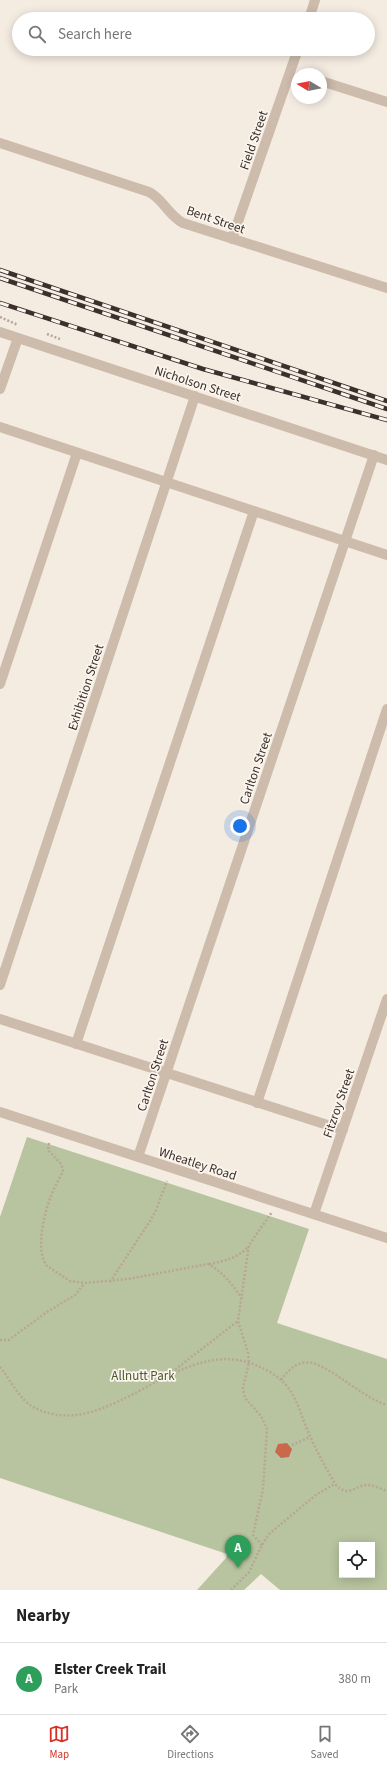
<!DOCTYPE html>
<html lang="en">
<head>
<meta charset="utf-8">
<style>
	body { margin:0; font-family:"Source Sans 3",sans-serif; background:#f6f6f6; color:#222 }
	.controls { position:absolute; right:12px; bottom:12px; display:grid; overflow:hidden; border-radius:0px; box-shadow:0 2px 10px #0003 }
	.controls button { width:36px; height:36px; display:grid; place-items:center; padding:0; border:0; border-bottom:1px solid #e0e0e0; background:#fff; color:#222; font:20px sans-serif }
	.compass { position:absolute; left:291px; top:68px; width:36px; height:36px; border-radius:50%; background:#fff; box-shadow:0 2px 10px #0003; rotate:280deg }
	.you { position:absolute; left:240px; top:826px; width:14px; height:14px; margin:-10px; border:3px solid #fff; border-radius:50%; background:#1a73e8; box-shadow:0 0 0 6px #1a73e833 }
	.badge { display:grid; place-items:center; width:26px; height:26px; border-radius:50%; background:#d93025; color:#fff; font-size:13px; font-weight:700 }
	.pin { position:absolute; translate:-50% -33px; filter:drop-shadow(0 1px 2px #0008) }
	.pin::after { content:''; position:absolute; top:21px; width:14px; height:12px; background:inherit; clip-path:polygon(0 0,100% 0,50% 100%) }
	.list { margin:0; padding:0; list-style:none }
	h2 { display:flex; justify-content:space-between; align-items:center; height:52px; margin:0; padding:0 16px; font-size:17px }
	h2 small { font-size:13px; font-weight:400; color:#767676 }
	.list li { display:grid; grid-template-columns:26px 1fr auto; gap:12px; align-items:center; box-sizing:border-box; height:72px; padding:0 16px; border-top:1px solid #e0e0e0 }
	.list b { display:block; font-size:15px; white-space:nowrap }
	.list p { margin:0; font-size:13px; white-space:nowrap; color:#767676 }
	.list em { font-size:13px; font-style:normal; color:#767676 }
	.icon { flex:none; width:22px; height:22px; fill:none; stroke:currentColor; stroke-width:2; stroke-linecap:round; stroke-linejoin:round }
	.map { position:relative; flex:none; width:387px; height:1590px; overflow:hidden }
	.search { position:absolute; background:#fff; box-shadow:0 2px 10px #0003; left:12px; right:12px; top:12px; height:44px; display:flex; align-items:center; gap:10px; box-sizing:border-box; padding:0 14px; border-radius:22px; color:#767676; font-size:15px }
	.sheet { height:124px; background:#fff }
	nav { display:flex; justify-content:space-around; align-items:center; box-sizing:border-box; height:56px; border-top:1px solid #e0e0e0; background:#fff; font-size:11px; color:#767676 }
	nav a { display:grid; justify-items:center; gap:2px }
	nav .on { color:#d93025 }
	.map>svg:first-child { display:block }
	.green { fill:#b8c4a0; fill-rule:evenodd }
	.building { fill:#c8694b }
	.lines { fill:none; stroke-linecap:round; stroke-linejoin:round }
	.path { stroke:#b9a596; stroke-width:2.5; stroke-dasharray:2 2; stroke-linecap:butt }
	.minor { stroke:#cdbbac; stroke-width:10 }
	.rail-casing { stroke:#3b302b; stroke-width:4.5 }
	.rail { stroke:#fbf5ee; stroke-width:3; stroke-dasharray:9; stroke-linecap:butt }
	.labels { text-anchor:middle; stroke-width:3.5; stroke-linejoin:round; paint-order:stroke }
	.street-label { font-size:13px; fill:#3b302b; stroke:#fbf5ee }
	.park-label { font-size:13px; fill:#4a5a2e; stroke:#fbf5ee }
</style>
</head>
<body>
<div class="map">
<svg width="387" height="1590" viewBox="0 0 387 1590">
	<rect width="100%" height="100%" fill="#f4ebe1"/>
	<path class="green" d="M 27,1137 L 309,1229 L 277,1323 L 387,1359 L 387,1590 L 280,1590 L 261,1574 L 244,1590 L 197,1590 L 226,1558 L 227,1554 L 0,1478 L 0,1217 ZM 342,1545 L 372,1545 L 372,1575 L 342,1575 Z"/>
	<path class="building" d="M 287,1443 L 292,1449 L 289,1457 L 281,1458 L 275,1452 L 278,1444 Z"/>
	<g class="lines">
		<path class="path" d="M 0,317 L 18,325
			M 47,334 L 60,339
			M 49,1143 L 48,1150 L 61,1164 L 63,1170 C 60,1179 54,1187 51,1196 C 44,1213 35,1251 47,1266 L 70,1281 L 84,1283 L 128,1279 L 208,1264 C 223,1272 233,1285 242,1299
			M 209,1264 C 225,1261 238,1258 249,1246
			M 110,1282 L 150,1221 L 156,1210 L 167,1181
			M 0,1340 L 9,1340 L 14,1336 L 47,1312 L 75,1295 L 84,1284
			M 0,1367 C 11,1380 20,1401 35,1408 C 110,1445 179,1331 258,1366 C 267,1370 278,1376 285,1384 C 298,1398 302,1419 310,1436 C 317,1452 326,1468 335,1484
			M 172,1372 L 238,1321
			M 281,1380 C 289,1369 298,1360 313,1363 C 340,1373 360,1396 387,1405
			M 292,1445 L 310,1437
			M 262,1545 L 253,1535 L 263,1489 L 267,1429 L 261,1416 L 246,1399 L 244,1394 L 243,1388 L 249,1362 L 248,1353 L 238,1321 L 249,1245 L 272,1212
			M 231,1590 L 249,1572 L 262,1545 L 269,1534 L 317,1494 L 335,1484 C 349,1499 354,1485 368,1485 C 374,1485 381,1489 387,1491"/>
		<path class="minor" d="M 309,19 L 315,0
			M 321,81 L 387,102
			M 0,143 L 149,192 C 163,199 169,216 183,223 L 387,288
			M 232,239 L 298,49
			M 0,332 L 387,460
			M 0,389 L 18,338
			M 0,427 L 387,555
			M 0,684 L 77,453
			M 0,985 L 195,396
			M 0,1019 L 343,1130
			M 76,1044 L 254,511
			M 257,1103 L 387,709
			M 0,1112 L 387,1238
			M 138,1157 L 374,455
			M 314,1214 L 387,999"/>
		<defs>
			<path id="rail" d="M 0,270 L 387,401
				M 0,278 L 387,409
				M 0,303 L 203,369 L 387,420"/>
		</defs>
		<use href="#rail" class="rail-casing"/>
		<use href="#rail" class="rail"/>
	</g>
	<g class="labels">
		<g class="street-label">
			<text transform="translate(253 140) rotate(-71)" y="5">Field Street</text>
			<text transform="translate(216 219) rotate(19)" y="5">Bent Street</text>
			<text transform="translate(198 383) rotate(18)" y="5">Nicholson Street</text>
			<text transform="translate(85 687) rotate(-72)" y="5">Exhibition Street</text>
			<text transform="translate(255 768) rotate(-71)" y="5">Carlton Street</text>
			<text transform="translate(152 1075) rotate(-72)" y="5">Carlton Street</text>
			<text transform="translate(338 1103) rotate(-71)" y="5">Fitzroy Street</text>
			<text transform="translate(198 1163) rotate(18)" y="5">Wheatley Road</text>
		</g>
		<g class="park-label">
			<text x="143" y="1380">Allnutt Park</text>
		</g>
	</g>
</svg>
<div class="controls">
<button><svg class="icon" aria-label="locate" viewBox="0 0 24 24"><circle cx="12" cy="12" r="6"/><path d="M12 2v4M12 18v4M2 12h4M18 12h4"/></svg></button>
</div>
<svg class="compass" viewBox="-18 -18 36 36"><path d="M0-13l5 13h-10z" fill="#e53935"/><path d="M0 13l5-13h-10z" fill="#767676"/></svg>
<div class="you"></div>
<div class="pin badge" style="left:238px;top:1568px;background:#2e9e5b">A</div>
<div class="search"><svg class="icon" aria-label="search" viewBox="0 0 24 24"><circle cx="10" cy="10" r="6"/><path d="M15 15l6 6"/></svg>Search here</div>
</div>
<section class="sheet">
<h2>Nearby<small></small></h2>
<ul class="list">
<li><span class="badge" style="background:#2e9e5b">A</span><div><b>Elster Creek Trail</b><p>Park</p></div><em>380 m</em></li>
</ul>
</section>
<nav>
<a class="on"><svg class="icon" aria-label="map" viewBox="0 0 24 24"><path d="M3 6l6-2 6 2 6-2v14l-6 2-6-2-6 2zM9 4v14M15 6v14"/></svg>Map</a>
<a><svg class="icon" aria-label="directions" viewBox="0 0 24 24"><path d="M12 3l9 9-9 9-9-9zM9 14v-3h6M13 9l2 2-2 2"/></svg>Directions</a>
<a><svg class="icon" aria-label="saved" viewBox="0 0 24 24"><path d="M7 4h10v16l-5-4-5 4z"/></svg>Saved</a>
</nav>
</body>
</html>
